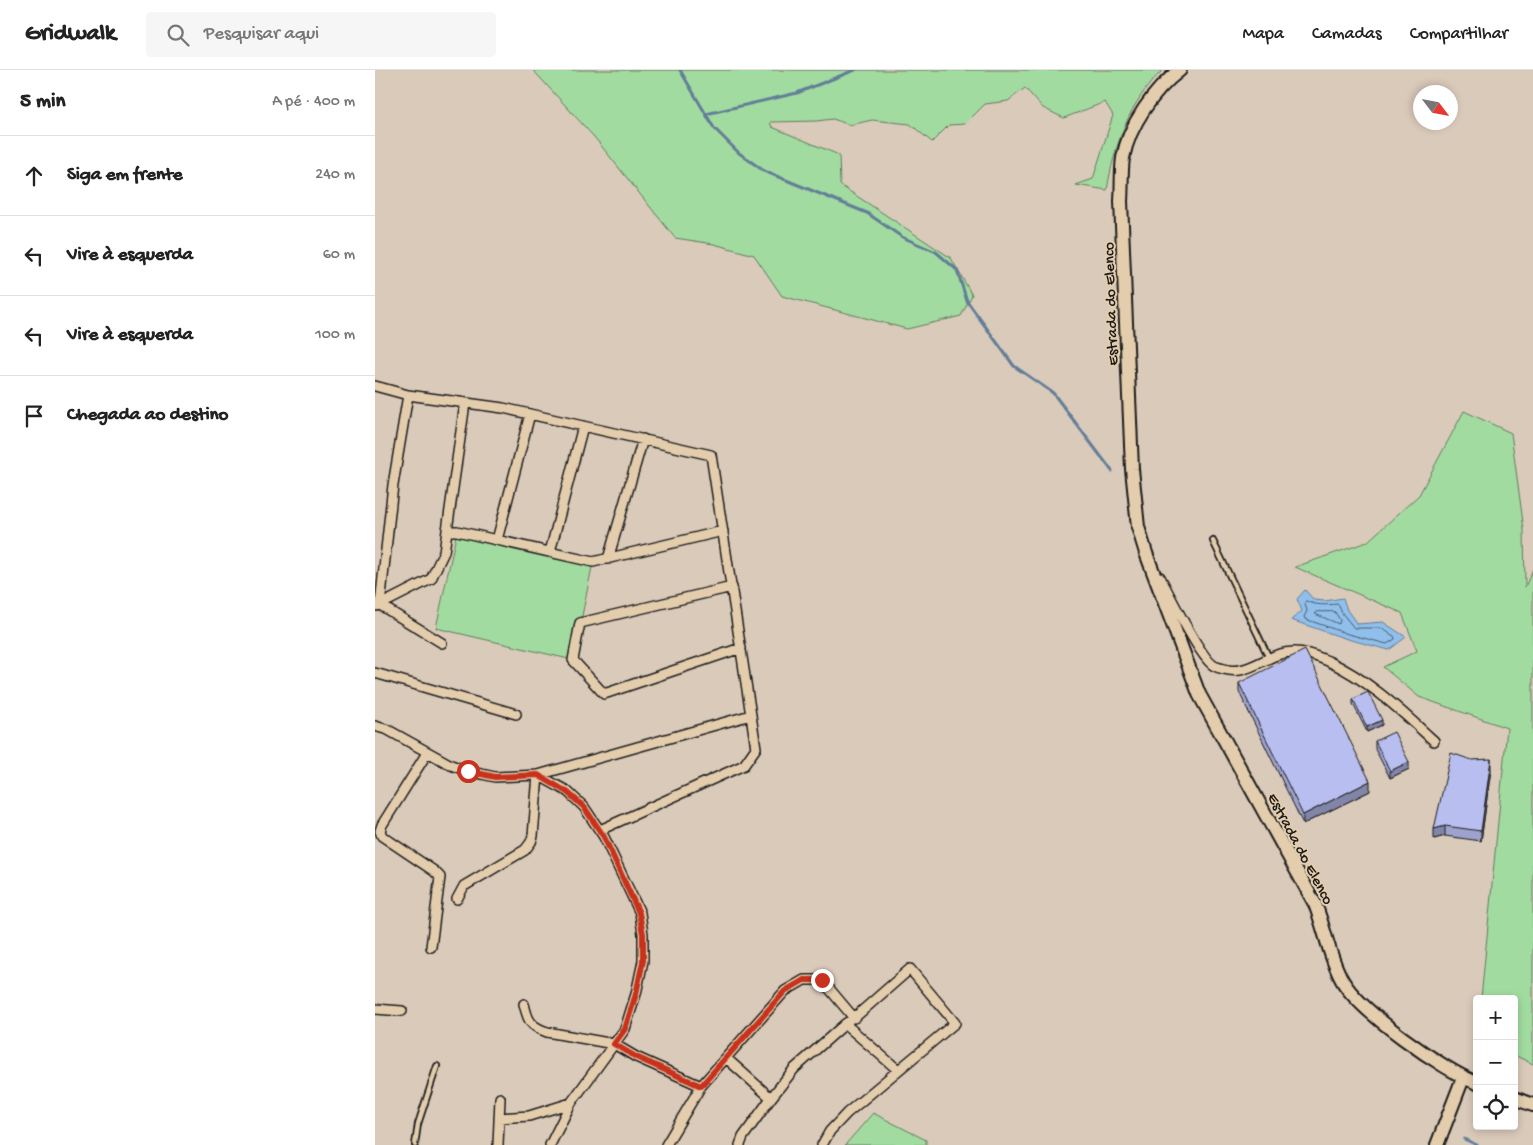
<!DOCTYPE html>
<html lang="pt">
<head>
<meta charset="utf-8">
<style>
	body { margin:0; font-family:"Gochi Hand",sans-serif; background:#f6f6f6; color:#222 }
	.controls { position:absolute; right:15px; bottom:15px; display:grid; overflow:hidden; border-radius:5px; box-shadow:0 2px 8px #0003 }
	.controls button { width:45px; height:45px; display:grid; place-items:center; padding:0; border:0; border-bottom:1px solid #e0e0e0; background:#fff; color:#222; font:25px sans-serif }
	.compass { position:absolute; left:1038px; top:15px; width:45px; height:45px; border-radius:50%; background:#fff; box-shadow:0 2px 8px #0003; rotate:122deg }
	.stop { position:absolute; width:15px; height:15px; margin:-11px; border:4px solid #c8321e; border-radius:50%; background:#fff }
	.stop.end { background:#c8321e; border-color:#fff; box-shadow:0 1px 5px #0008 }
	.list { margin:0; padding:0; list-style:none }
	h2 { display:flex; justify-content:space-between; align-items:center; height:65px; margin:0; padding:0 20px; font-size:21px }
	h2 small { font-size:16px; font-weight:400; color:#767676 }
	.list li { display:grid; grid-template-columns:32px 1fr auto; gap:15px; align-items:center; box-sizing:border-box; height:80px; padding:0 20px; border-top:1px solid #e0e0e0 }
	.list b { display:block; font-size:19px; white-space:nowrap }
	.list em { font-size:16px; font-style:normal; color:#767676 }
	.icon { flex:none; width:28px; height:28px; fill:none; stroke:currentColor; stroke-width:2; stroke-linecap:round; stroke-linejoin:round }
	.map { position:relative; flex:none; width:1158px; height:1075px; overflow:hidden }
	header { display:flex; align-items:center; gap:30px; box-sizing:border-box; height:70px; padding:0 25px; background:#fff; border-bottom:1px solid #e0e0e0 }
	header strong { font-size:24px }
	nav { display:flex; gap:28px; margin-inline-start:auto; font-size:18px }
	.search { width:350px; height:45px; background:#f6f6f6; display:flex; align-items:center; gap:12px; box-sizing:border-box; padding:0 18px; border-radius:5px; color:#767676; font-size:19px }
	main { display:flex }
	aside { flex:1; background:#fff }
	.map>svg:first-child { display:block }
	.green { fill:#a2db9f; stroke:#5f7c5e }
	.water { fill:#90bfeb; stroke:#627e98 }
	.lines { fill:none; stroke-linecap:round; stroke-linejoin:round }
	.shore { stroke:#4a5d6f; stroke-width:1 }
	.stream { stroke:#627e98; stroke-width:3 }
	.lane-casing { stroke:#1c1c1c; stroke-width:8 }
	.street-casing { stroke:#1c1c1c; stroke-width:12 }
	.secondary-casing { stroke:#1c1c1c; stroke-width:16 }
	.lane { stroke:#e3cdad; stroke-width:4.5 }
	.street { stroke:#e3cdad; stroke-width:9 }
	.secondary { stroke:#e3cdad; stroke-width:12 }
	.wall { fill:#9ea3ce; stroke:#1c1c1c }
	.shaded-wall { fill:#8185a7; stroke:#1c1c1c }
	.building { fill:#b8beef; stroke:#1c1c1c }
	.route { stroke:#c8321e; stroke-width:6 }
	.labels { text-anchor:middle; stroke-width:4; stroke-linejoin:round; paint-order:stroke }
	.street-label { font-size:16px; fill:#1c1c1c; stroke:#e3cdad }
</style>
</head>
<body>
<header>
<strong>Gridwalk</strong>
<div class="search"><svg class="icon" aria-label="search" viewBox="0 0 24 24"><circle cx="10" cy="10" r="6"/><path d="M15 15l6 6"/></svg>Pesquisar aqui</div>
<nav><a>Mapa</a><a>Camadas</a><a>Compartilhar</a></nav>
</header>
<main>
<aside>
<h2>5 min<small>A pé · 400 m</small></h2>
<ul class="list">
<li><svg class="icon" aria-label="ahead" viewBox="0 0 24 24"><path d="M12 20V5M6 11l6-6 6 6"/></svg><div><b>Siga em frente</b></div><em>240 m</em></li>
<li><svg class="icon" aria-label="left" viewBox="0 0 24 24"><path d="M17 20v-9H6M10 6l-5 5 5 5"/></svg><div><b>Vire à esquerda</b></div><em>60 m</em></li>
<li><svg class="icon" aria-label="left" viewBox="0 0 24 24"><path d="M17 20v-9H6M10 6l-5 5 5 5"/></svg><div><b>Vire à esquerda</b></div><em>100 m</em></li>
<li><svg class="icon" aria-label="arrive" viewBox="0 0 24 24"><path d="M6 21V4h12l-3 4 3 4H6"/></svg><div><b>Chegada ao destino</b></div></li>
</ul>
</aside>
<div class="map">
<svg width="1158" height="1075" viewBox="0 0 1158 1075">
	<rect width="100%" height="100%" fill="#dacaba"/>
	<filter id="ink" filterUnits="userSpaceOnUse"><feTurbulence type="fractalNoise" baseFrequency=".02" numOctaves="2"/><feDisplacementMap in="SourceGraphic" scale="10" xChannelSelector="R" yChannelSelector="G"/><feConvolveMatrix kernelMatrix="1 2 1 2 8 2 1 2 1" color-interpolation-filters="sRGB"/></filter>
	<g filter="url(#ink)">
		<path class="green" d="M 158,0 L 788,0 C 754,31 739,77 732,120 L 701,115 L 718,109 L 738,45 L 730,32 L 689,48 L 668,38 L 650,18 L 633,31 L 610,34 L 590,54 L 574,55 L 557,72 L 535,54 L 497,50 L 475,55 L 458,49 L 441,51 L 395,52 L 397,57 L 464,85 L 465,115 L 576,188 L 597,225 L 586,246 L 532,259 L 407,226 L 379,185 L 339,174 L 300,168 L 220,68 Z
			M 1089,341 L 1136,363 L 1149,460 L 1150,517 L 1158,499 L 1158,994 L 1139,985 L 1139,929 L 1106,929 L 1132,658 L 1044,627 L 1008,597 L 1042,581 L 1027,543 L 920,497 L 992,472 L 1044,425 Z
			M 82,461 L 218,492 L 198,590 L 61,558 Z
			M 498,1043 L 551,1070 L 551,1075 L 470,1075 Z"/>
		<path class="water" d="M 930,520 L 939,530 L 950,531 L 968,528 L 972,540 L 982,554 L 1008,552 L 1031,567 L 1014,580 L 972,569 L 916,550 L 927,541 L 922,529 Z"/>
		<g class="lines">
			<path class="shore" d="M 931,531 C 942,536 951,535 963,534 L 967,543 L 979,558 L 1006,558 L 1019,566 L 1020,569 L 1012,574 L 973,564 L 930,549 L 929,547 L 932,541 L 930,534 Z
				M 960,542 L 965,550 L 964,554 L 940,544 L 942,542 Z"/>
			<path class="stream" d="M 305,0 L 339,58 L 364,83 L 389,101 L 492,143 L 527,167 L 561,182 L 582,200 L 592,231 L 639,296 L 678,323 L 737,401
				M 331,44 L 422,23 L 480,0
				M 1089,1069 L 1102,1075"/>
			<defs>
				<path id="lane" d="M 838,471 L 894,588
					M 40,1075 L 43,1054 L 62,996"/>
				<path id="street" d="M 0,316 L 33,325 L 128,338 L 336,385 L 381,678 L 369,695 L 225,760
					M 33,325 L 18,415 L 5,535 L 56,509 L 69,482 L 90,333
					M 72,461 L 82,461 L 218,492 L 348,461
					M 122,470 L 155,344
					M 175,482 L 208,356
					M 233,489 L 268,369
					M 785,507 C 794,524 825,587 838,595 C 840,597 845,598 849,599 C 875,607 894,580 921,582 C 932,582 943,587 953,591 C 994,610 1026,641 1059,671
					M 357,517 L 205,553 L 198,590 L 229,624 L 366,578
					M 0,536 L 5,535 L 67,573
					M 0,603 L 141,644
					M 0,656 L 13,660 L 76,695 L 93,701 L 120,707 L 163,705 L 192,721 L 209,737 L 229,767 L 265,843 L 268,864 L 268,891 L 261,924 L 250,959 L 196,1033 L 175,1075
					M 52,683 L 7,755 L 5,761 L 7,766 L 59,801 L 65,807 L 56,877
					M 82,829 L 89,816 L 150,780 L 156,772 L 158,766 L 163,705 L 376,645
					M 149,934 C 153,951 155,956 172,962 L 239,974 L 261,987 L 326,1016 L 410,921 L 429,910 L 447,910 L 479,948 L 535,899 L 580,953 L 472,1043 L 455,1061 L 447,1075
					M 0,939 L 27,941
					M 473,952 L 470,954 L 523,1000
					M 351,988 L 396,1028 L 419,999 L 470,954
					M 124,1048 L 154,1046 L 196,1033
					M 123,1075 L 125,1028
					M 291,1075 L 326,1016
					M 365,1075 L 368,1067 L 396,1028"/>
				<path id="secondary" d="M 805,0 C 779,20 754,55 748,88 C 746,102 747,117 746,131 L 757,399 L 763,457 L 771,483 L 824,624 L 940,834 C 950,859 954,887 967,910 C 984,941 1068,1000 1102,1013
					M 1139,1028 L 1158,1035
					M 1062,1075 L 1088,1008"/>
			</defs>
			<use href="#lane" class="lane-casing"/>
			<use href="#street" class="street-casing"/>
			<use href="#secondary" class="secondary-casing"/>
			<use href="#lane" class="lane"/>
			<use href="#street" class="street"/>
			<use href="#secondary" class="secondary"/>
		</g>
		<path class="wall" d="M 864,613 L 995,721 L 928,754 L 864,622 Z
			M 978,629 L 1007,655 L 992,662 L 978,634 Z
			M 1000,671 L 1034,699 L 1015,708 L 1000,679 Z
			M 1116,699 L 1106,771 L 1070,766 L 1059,769 Z"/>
		<path class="shaded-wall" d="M 1007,650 L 1007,655 L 992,662 L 992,657 Z
			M 1116,689 L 1116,699 L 1106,771 L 1106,761 Z
			M 1034,692 L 1034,699 L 1015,708 L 1015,701 Z
			M 995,711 L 995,721 L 928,754 L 928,745 Z
			M 1070,756 L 1070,766 L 1059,769 L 1059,759 Z"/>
		<path class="building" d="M 930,580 L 995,711 L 928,745 L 864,613 Z
			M 993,622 L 1007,650 L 992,657 L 978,629 Z
			M 1019,662 L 1034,692 L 1015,701 L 1000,671 Z
			M 1076,683 L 1097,690 L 1116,689 L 1106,761 L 1070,756 L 1059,759 Z"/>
	</g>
	<g class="lines" filter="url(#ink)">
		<path class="route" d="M 93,701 L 120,707 L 163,705 L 192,722 L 209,737 L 229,767 L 264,843 L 268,864 L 268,891 L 261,924 L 250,959 L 239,974 L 261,987 L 326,1016 L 410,921 L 429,910 L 447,910"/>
	</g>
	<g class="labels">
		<g class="street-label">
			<text transform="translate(734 234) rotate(-92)" y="6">Estrada do Elenco</text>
			<text transform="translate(927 778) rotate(62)" y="6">Estrada do Elenco</text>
		</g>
	</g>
</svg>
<div class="controls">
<button>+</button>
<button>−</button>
<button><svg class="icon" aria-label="locate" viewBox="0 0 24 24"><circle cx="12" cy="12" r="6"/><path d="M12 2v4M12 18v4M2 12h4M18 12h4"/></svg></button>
</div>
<svg class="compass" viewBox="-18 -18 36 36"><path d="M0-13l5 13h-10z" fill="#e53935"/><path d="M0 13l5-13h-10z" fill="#767676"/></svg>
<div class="stop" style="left:93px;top:701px"></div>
<div class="stop end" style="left:447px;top:910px"></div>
</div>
</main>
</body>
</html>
